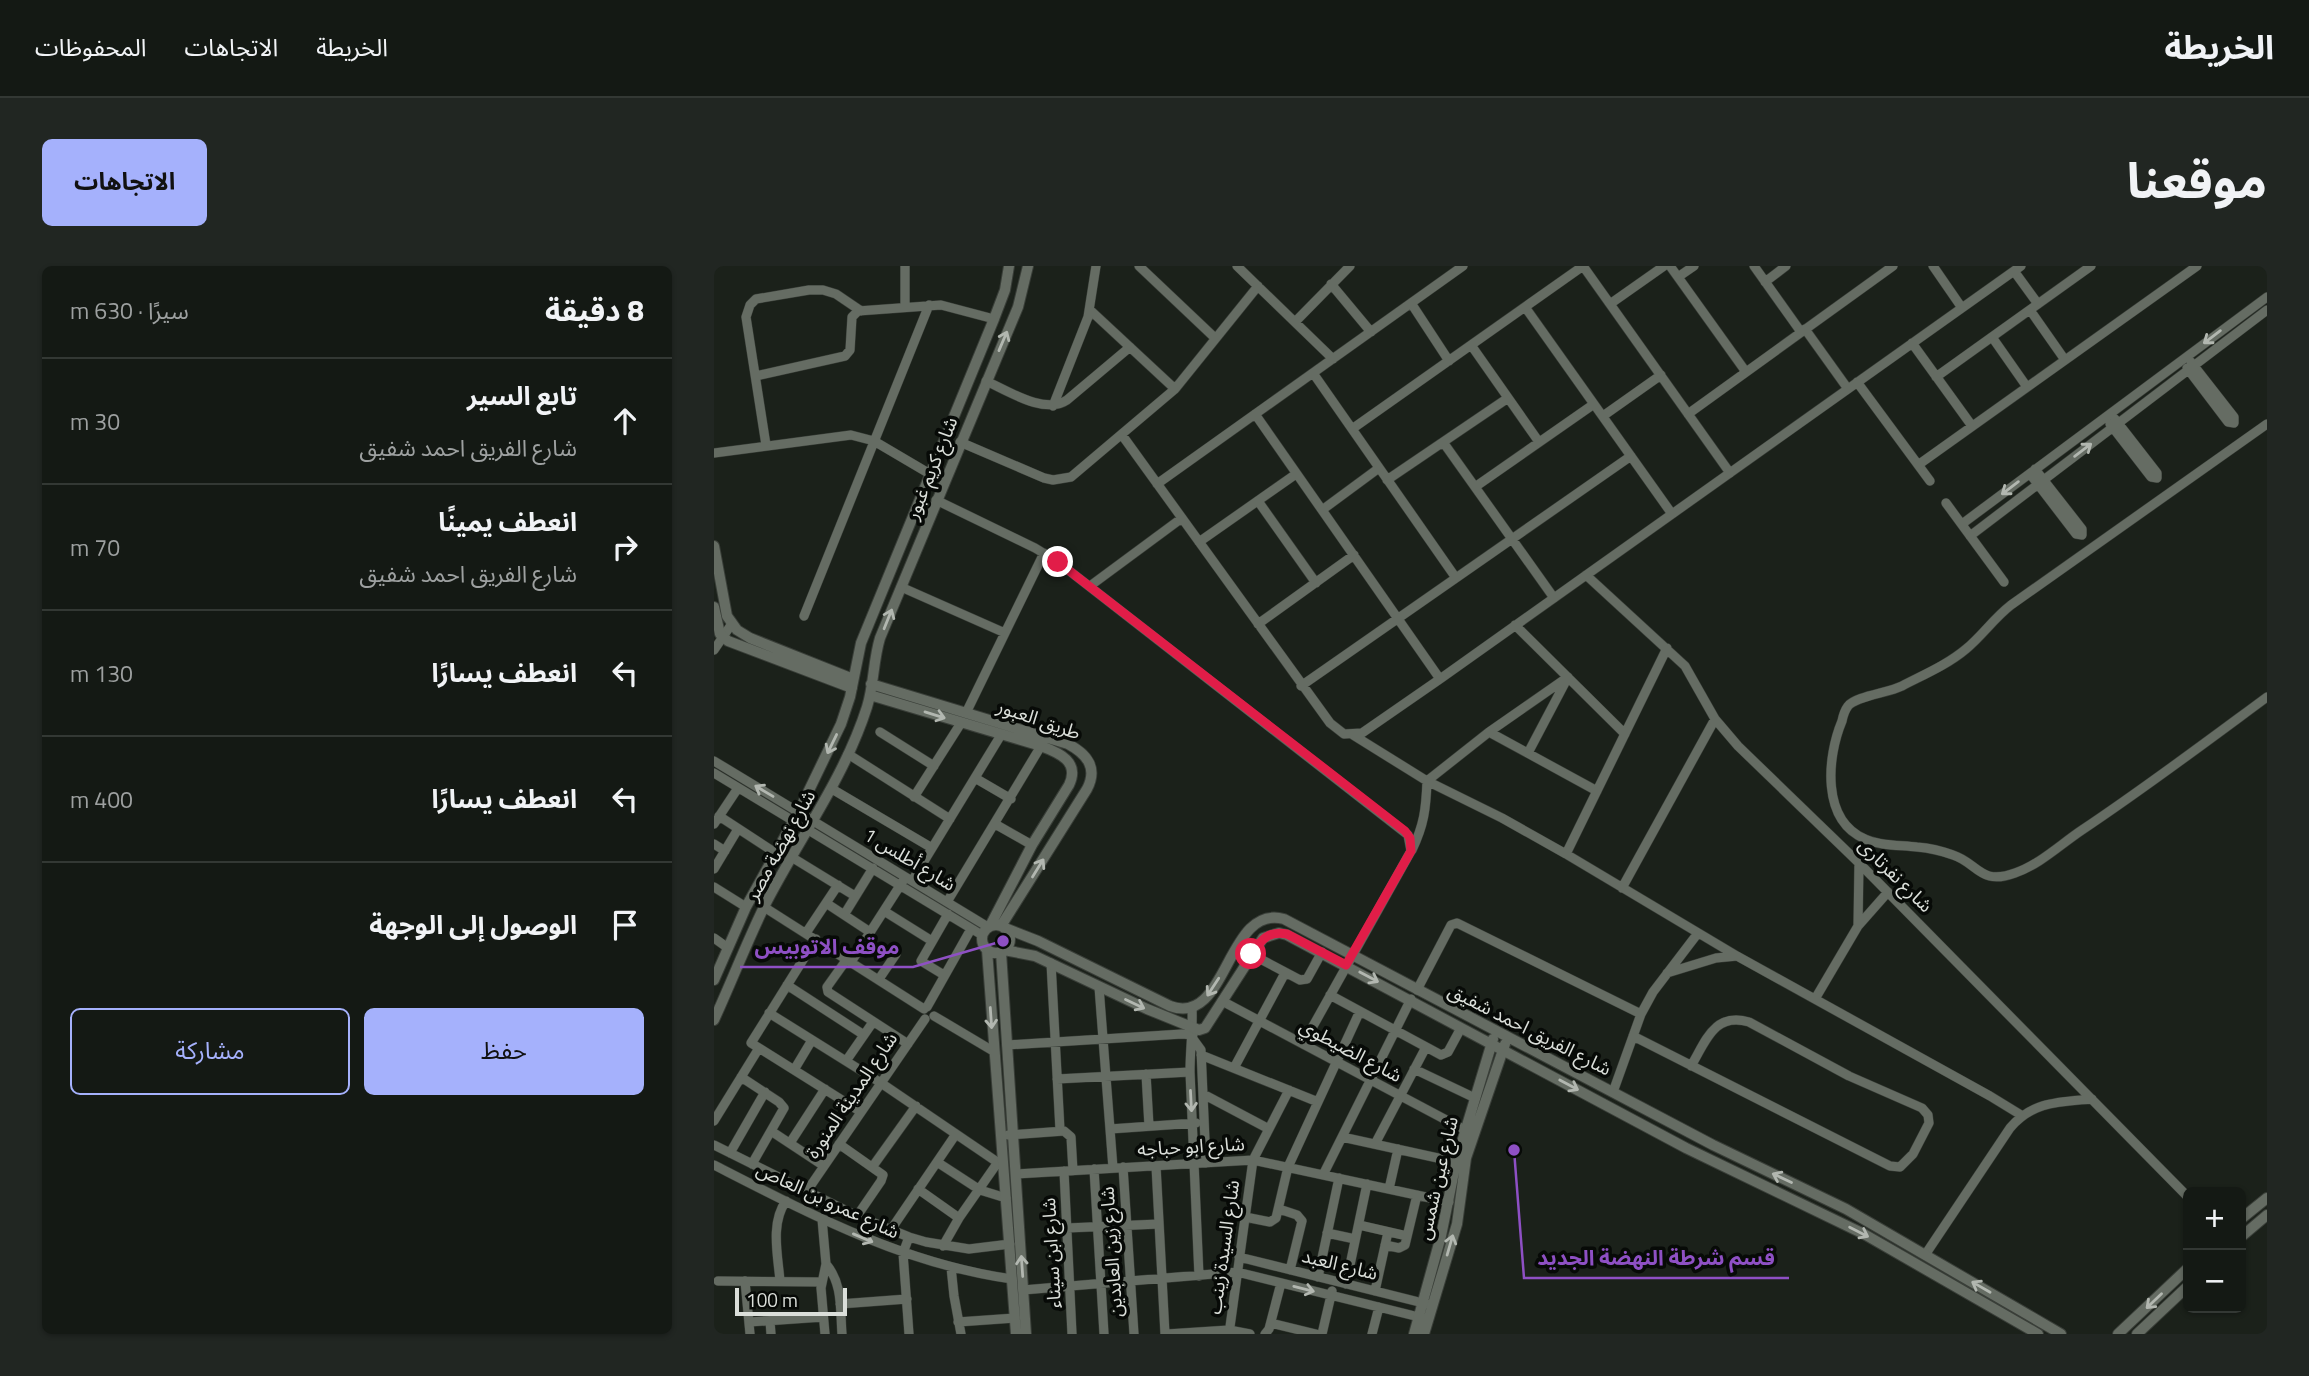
<!DOCTYPE html>
<html lang="ar">
<head>
<meta charset="utf-8">
<style>
	body { margin:0; font-family:"Titillium Web","Noto Sans Arabic",sans-serif; background:#212622; color:#f1f3f6; direction:rtl }
	.controls { position:absolute; right:21px; bottom:21px; display:grid; overflow:hidden; border-radius:10px; box-shadow:0 2px 5px #0004 }
	.controls button { width:63px; height:63px; display:grid; place-items:center; padding:0; border:0; border-bottom:2px solid #333834; background:#141914; color:#f1f3f6; font:35px sans-serif }
	.scale { position:absolute; left:21px; bottom:18px; width:112px; box-sizing:border-box; padding-left:7px; border:4px solid #dbdfda; border-top:0; font-size:19px; line-height:24px; white-space:nowrap; color:#dbdfda; -webkit-text-stroke:5px #070a07; paint-order:stroke }
	.stop { position:absolute; width:21px; height:21px; margin:-16px; border:5px solid #e11d48; border-radius:50%; background:#fff }
	.stop.end { background:#e11d48; border-color:#fff; box-shadow:0 2px 7px #0008 }
	.list { margin:0; padding:0; list-style:none }
	h2 { display:flex; justify-content:space-between; align-items:center; height:91px; margin:0; padding:0 28px; font-size:30px }
	h2 small { font-size:23px; font-weight:400; color:#9da0a0 }
	.list li { display:grid; grid-template-columns:46px 1fr auto; gap:21px; align-items:center; box-sizing:border-box; height:126px; padding:0 28px; border-top:2px solid #333834 }
	.list b { display:block; font-size:26px; white-space:nowrap }
	.list p { margin:0; font-size:23px; white-space:nowrap; color:#9da0a0 }
	.list em { font-size:23px; font-style:normal; color:#9da0a0 }
	.actions { display:flex; gap:14px; padding:21px 28px }
	.actions a { flex:1; padding:16px 0; border:2px solid #a5b1fc; border-radius:10px; text-align:center; font-size:24px; color:#a5b1fc }
	.actions .main { background:#a5b1fc; color:#111 }
	.icon { flex:none; width:38px; height:38px; fill:none; stroke:currentColor; stroke-width:2; stroke-linecap:round; stroke-linejoin:round }
	.map { position:relative; flex:none; width:1553px; height:1068px; overflow:hidden; direction:ltr; border-radius:10px }
	header { display:flex; align-items:center; gap:42px; box-sizing:border-box; height:98px; padding:0 35px; background:#141914; border-bottom:2px solid #333834 }
	header strong { font-size:33px }
	nav { display:flex; gap:38px; margin-inline-start:auto; font-size:24px }
	.intro { display:flex; align-items:center; justify-content:space-between; box-sizing:border-box; height:168px; padding:0 42px }
	h1 { margin:0; font-size:49px }
	.button { padding:18px 32px; border-radius:10px; background:#a5b1fc; color:#111; font-size:24px; font-weight:700 }
	main { display:flex; gap:42px; padding:0 42px }
	aside { flex:1; background:#141914; border-radius:10px; box-shadow:0 2px 5px #0004 }
	.map>svg:first-child { display:block }
	.lines { fill:none; stroke-linecap:round; stroke-linejoin:round }
	.minor-casing { stroke:#393e38; stroke-width:10 }
	.tertiary-casing { stroke:#393e38; stroke-width:12 }
	.minor { stroke:#656c63; stroke-width:9 }
	.tertiary { stroke:#656c63; stroke-width:10 }
	.oneway { stroke:#b2b7b0 }
	.route { stroke:#e11d48; stroke-width:9 }
	.labels { text-anchor:middle; stroke-width:7; stroke-linejoin:round; paint-order:stroke }
	.street-label { font-size:19px; fill:#dbdfda; stroke:#070a07 }
	.leader { fill:none; stroke:#8e50c4; stroke-width:2.5 }
	.callout-dot { fill:#8e50c4; stroke:#070a07; stroke-width:2.5 }
	.callout-label { font-size:21px; text-anchor:middle; font-weight:bold; fill:#8e50c4; stroke:#070a07; stroke-width:7; stroke-linejoin:round; paint-order:stroke }
</style>
</head>
<body>
<header>
<strong>الخريطة</strong>
<nav><a>الخريطة</a><a>الاتجاهات</a><a>المحفوظات</a></nav>
</header>
<div class="intro"><h1>موقعنا</h1><a class="button">الاتجاهات</a></div>
<main>
<div class="map">
<svg width="1553" height="1068" viewBox="0 0 1553 1068">
	<rect width="100%" height="100%" fill="#1b211a"/>
	<g class="lines">
		<defs>
			<path id="minor" d="M 425,0 L 501,72
				M 523,0 L 619,93
				M 869,0 L 1016,207
				M 956,0 L 1032,106
				M 1040,0 L 1087,66
				M 1219,0 L 1248,42
				M 1300,5 L 1324,38
				M 964,11 L 980,0
				M 1051,16 L 1072,0
				M 617,18 L 657,66
				M 697,37 L 735,95
				M 896,38 L 950,0
				M 191,41 L 191,0
				M 811,41 L 958,248
				M 376,44 L 461,123
				M 1316,44 L 1351,94
				M 581,56 L 636,0
				M 1091,63 L 1134,123
				M 1278,71 L 1313,121
				M 1198,77 L 1258,160
				M 757,79 L 825,176
				M 1473,102 L 1514,156 L 1520,157 L 1520,151 L 1477,96
				M 599,107 L 742,312
				M 42,110 L 131,90 L 136,84 L 138,51 L 144,45 L 227,39 L 280,53
				M 1222,111 L 1377,0
				M 272,115 C 294,125 331,149 353,134 L 416,81
				M 1143,116 L 1216,215
				M 339,140 L 374,51 L 382,0
				M 541,148 L 726,413
				M 974,148 L 1179,0
				M 889,150 L 947,109
				M 1396,158 L 1437,211 L 1443,212 L 1443,207 L 1401,153
				M 1553,158 L 1297,339 C 1280,352 1268,370 1252,383 C 1233,399 1209,409 1188,420 C 1174,427 1142,430 1134,440 C 1131,444 1129,450 1128,455 C 1113,491 1107,554 1151,573 C 1166,580 1187,579 1203,581 C 1215,582 1228,585 1239,589 C 1264,597 1266,620 1301,607 C 1325,599 1347,578 1368,564 C 1431,522 1492,476 1553,431
				M 638,163 L 869,0
				M 408,169 L 616,457 L 630,468 L 648,467 L 726,413 L 1307,0
				M 246,176 L 330,212 L 339,214 L 357,211 L 461,123 L 544,20
				M 729,176 L 840,332
				M 52,179 L 32,51 L 36,39 L 42,33 L 95,24 L 109,24 L 122,28 L 147,45
				M 0,187 L 137,169 L 160,175 L 216,208
				M 1204,199 L 1483,0
				M 1316,208 L 1362,268 L 1368,269 L 1368,263 L 1321,203
				M 673,214 L 794,132
				M 443,218 L 749,0
				M 761,221 L 880,138
				M 222,234 L 321,282 L 344,296 L 694,569 L 697,585 L 589,778
				M 544,235 L 602,317
				M 1232,237 L 1290,316
				M 608,244 L 665,202
				M 1248,258 L 1553,31
				M 1256,270 L 1553,44
				M 485,276 L 582,208
				M 872,309 L 971,400 L 1001,453 L 1024,480 L 1145,597 L 1474,931
				M 376,320 L 468,252
				M 187,321 L 291,367
				M 90,350 L 215,39
				M 544,358 L 640,289
				M 801,359 L 911,468
				M 0,384 L 17,359
				M 587,420 L 917,190
				M 252,447 L 330,287
				M 166,466 L 220,500
				M 775,466 L 883,525
				M 639,469 L 713,515 L 788,552 L 852,588 L 1023,690 L 1276,830 L 1307,849
				M 814,487 L 853,413
				M 134,488 L 236,553
				M 0,495 L 274,661
				M 0,507 L 268,669
				M 261,512 L 297,533
				M 118,523 L 218,582
				M 200,531 L 247,457
				M 5,550 L 60,586
				M 0,558 L 24,522
				M 281,558 L 318,579
				M 0,578 L 11,585
				M 698,584 C 710,559 712,543 713,515 L 775,466 L 854,411
				M 852,588 L 953,382
				M 79,592 L 141,630
				M 0,603 L 24,563
				M 198,615 L 287,469
				M 0,621 L 32,641
				M 908,622 L 1001,453
				M 233,636 L 327,480
				M 112,637 L 156,666
				M 50,641 L 210,743
				M 170,645 L 218,675
				M 130,649 L 159,602
				M 1144,660 L 1145,597
				M 92,667 L 124,619
				M 0,672 L 14,682
				M 102,673 L 37,777 L 147,846
				M 537,688 L 586,714 L 593,713 L 608,686
				M 133,693 L 113,721 L 114,726 L 194,778
				M 137,696 L 189,615
				M 337,697 L 346,864
				M 953,707 L 1002,692 L 1023,690
				M 230,709 L 207,695 L 234,648
				M 165,713 L 182,688
				M 73,719 L 150,769
				M 385,721 L 399,902
				M 703,724 L 737,659 L 743,657 L 927,748
				M 616,729 L 727,789 L 734,786 L 747,762
				M 1101,733 L 1144,660 L 1174,626
				M 508,735 L 751,864
				M 213,741 L 257,663
				M 478,742 C 479,764 476,784 476,806 L 485,1010
				M 55,747 L 167,817 L 289,900
				M 220,750 L 279,785
				M 919,770 L 1176,900 L 1186,901 L 1199,888 L 1215,857 L 1214,849 L 1208,842 L 1135,810 L 1035,756 C 1000,746 992,775 977,800
				M 479,773 L 487,784 L 492,897
				M 293,779 L 468,768 L 479,769
				M 487,789 L 604,836
				M 132,795 L 159,756
				M 520,802 L 571,707
				M 700,803 L 761,832
				M 80,804 L 98,774
				M 432,808 L 435,860
				M 27,811 L 65,836 L 70,842 L 38,898
				M 343,813 L 476,806
				M 899,826 L 927,748 L 939,726 L 984,667
				M 489,828 L 555,863
				M 0,855 L 45,782
				M 396,863 L 482,857
				M 57,865 L 110,900
				M 294,869 L 350,865 L 357,871 L 359,905
				M 628,871 L 742,896
				M 76,877 L 111,823
				M 125,878 L 169,909 L 167,915 L 143,950
				M 661,878 L 712,781
				M 0,879 L 143,950 L 195,971 L 212,976 L 255,983 L 296,978
				M 16,887 L 51,826
				M 223,896 L 266,924 L 292,932
				M 0,899 C 96,948 190,998 298,1013
				M 159,900 L 202,840
				M 442,900 L 451,1068
				M 409,901 L 420,1068
				M 380,903 L 390,1068
				M 350,905 L 358,1068
				M 302,908 L 539,894 L 735,936
				M 609,909 L 697,733
				M 204,923 L 245,952
				M 675,923 L 684,883
				M 93,925 L 211,753
				M 565,943 L 583,949 L 588,955 L 576,1004
				M 531,951 L 556,956 L 562,952 L 574,901 L 646,745
				M 108,953 L 112,998 L 107,1022 L 111,1068
				M 645,959 L 693,970
				M 353,962 L 445,958
				M 176,965 L 242,868
				M 613,967 L 641,973
				M 195,971 L 189,987 L 195,1068
				M 671,979 L 685,982 L 691,979 L 703,929
				M 229,980 L 245,952 L 284,896
				M 1211,989 L 1296,862 C 1319,835 1345,836 1378,833
				M 525,991 L 713,1038
				M 112,998 C 129,1018 126,1043 128,1068
				M 237,1001 L 240,1030 L 247,1068
				M 604,1011 L 625,912
				M 4,1015 L 107,1016
				M 31,1015 L 36,1068
				M 66,1015 C 64,990 56,957 72,935
				M 632,1018 L 653,918
				M 309,1024 L 523,1006 L 709,1052
				M 661,1025 L 674,966
				M 126,1038 L 193,1033
				M 56,1055 L 57,1068
				M 35,1056 L 109,1051
				M 244,1056 L 301,1052
				M 557,1057 L 602,1068
				M 453,1068 L 515,1064 L 536,1068
				M 515,1068 L 539,894 L 575,824
				M 551,1068 L 555,1063 L 567,1017
				M 608,1068 L 618,1025
				M 658,1068 L 665,1041"/>
			<path id="tertiary" d="M 0,280 L 13,350 L 23,364 L 36,372 L 139,413
				M 0,341 L 6,368 L 14,375 L 138,422
				M 157,418 L 354,478 C 373,488 384,502 373,523 L 287,660
				M 156,429 L 327,480 C 346,487 366,496 355,519 L 318,579 L 276,660
				M268 673a14 14 0 1 1 28 0a14 14 0 1 1-28 0Z
				M 291,662 L 324,675 L 456,740 C 514,762 512,637 570,653 L 999,879 L 1132,943 L 1347,1068
				M 273,684 L 302,1068
				M 290,684 L 321,690 L 433,743 L 485,764 L 491,762 L 549,672 L 565,667 L 573,669 L 972,882 L 1150,968 L 1324,1068
				M 287,686 L 312,1068
				M 0,714 L 32,641 L 85,545 L 127,458 L 136,431 L 147,377 L 280,53 L 291,24 L 295,0
				M 0,754 C 17,717 32,678 50,641 C 84,574 130,513 153,441 C 160,419 159,395 166,372 L 304,41 L 314,0
				M 1527,953 L 1553,932
				M 1527,971 L 1553,949
				M 700,1068 L 727,970 L 742,896 L 779,773
				M 710,1068 L 743,958 L 752,892 L 791,778
				M 1404,1068 L 1474,1002
				M 1423,1068 L 1474,1020"/>
		</defs>
		<use href="#minor" class="minor-casing"/>
		<use href="#tertiary" class="tertiary-casing"/>
		<use href="#minor" class="minor"/>
		<use href="#tertiary" class="tertiary"/>
	</g>
	<defs><path id="oneway-shaft" d="M-6 0H5M1.5-3L5.5 0L1.5 3" fill="none" stroke-width="1.6" stroke-linecap="round" stroke-linejoin="round" transform="scale(1.75)"/></defs>
	<g class="oneway">
		<use href="#oneway-shaft" transform="translate(1498 71) rotate(143)"/>
		<use href="#oneway-shaft" transform="translate(289 75) rotate(-67)"/>
		<use href="#oneway-shaft" transform="translate(1369 184) rotate(-37)"/>
		<use href="#oneway-shaft" transform="translate(1296 222) rotate(143)"/>
		<use href="#oneway-shaft" transform="translate(174 353) rotate(-68)"/>
		<use href="#oneway-shaft" transform="translate(221 449) rotate(17)"/>
		<use href="#oneway-shaft" transform="translate(118 478) rotate(116)"/>
		<use href="#oneway-shaft" transform="translate(50 525) rotate(-149)"/>
		<use href="#oneway-shaft" transform="translate(324 602) rotate(-58)"/>
		<use href="#oneway-shaft" transform="translate(655 711) rotate(28)"/>
		<use href="#oneway-shaft" transform="translate(499 721) rotate(123)"/>
		<use href="#oneway-shaft" transform="translate(421 738) rotate(25)"/>
		<use href="#oneway-shaft" transform="translate(277 752) rotate(86)"/>
		<use href="#oneway-shaft" transform="translate(855 819) rotate(28)"/>
		<use href="#oneway-shaft" transform="translate(477 835) rotate(87)"/>
		<use href="#oneway-shaft" transform="translate(1068 912) rotate(-155)"/>
		<use href="#oneway-shaft" transform="translate(1145 966) rotate(27)"/>
		<use href="#oneway-shaft" transform="translate(149 972) rotate(23)"/>
		<use href="#oneway-shaft" transform="translate(736 979) rotate(-74)"/>
		<use href="#oneway-shaft" transform="translate(308 1000) rotate(-94)"/>
		<use href="#oneway-shaft" transform="translate(1267 1021) rotate(-150)"/>
		<use href="#oneway-shaft" transform="translate(590 1023) rotate(14)"/>
		<use href="#oneway-shaft" transform="translate(1440 1035) rotate(136)"/>
	</g>
	<g class="lines">
		<path class="route" d="M 344,296 L 691,565 L 696,572 L 697,585 L 632,699 L 573,668 C 555,664 547,674 537,688"/>
	</g>
	<g class="labels">
		<g class="street-label">
			<text transform="translate(217 202) rotate(-68)" y="7">شارع كريم غبور</text>
			<text transform="translate(325 453) rotate(19)" y="7">طريق العبور</text>
			<text transform="translate(66 579) rotate(-61)" y="7">شارع نهضة مصر</text>
			<text transform="translate(196 593) rotate(31)" y="7">شارع أطلس 1</text>
			<text transform="translate(1182 609) rotate(45)" y="7">شارع نفرتارى</text>
			<text transform="translate(816 763) rotate(27)" y="7">شارع الفريق احمد شفيق</text>
			<text transform="translate(637 784) rotate(28)" y="7">شارع الضيطوي</text>
			<text transform="translate(137 829) rotate(-56)" y="7">شارع المدينة المنورة</text>
			<text transform="translate(477 880) rotate(-3)" y="7">شارع ابو حباجه</text>
			<text transform="translate(723 912) rotate(-77)" y="7">شارع عين شمس</text>
			<text transform="translate(114 934) rotate(25)" y="7">شارع عمرو بن العاص</text>
			<text transform="translate(509 981) rotate(-82)" y="7">شارع السيدة زينب</text>
			<text transform="translate(397 986) rotate(-94)" y="7">شارع زين العابدين</text>
			<text transform="translate(337 987) rotate(-93)" y="7">شارع ابن سيناء</text>
			<text transform="translate(626 998) rotate(14)" y="7">شارع العبد</text>
		</g>
	</g>
	<path class="leader" d="M289 675L199 701H26M800 884L810 1012H1075"/>
	<g class="callout-dot">
		<circle cx="289" cy="675" r="7"/>
		<circle cx="800" cy="884" r="7"/>
	</g>
	<g class="callout-label">
		<text x="113" y="688">موقف الاتوبيس</text>
		<text x="942" y="999">قسم شرطة النهضة الجديد</text>
	</g>
</svg>
<div class="controls">
<button>+</button>
<button>−</button>
</div>
<div class="scale">100 m</div>
<div class="stop" style="left:537px;top:688px"></div>
<div class="stop end" style="left:344px;top:296px"></div>
</div>
<aside>
<h2>8 دقيقة<small>سيرًا · 630 m</small></h2>
<ul class="list">
<li><svg class="icon" aria-label="ahead" viewBox="0 0 24 24"><path d="M12 20V5M6 11l6-6 6 6"/></svg><div><b>تابع السير</b><p>شارع الفريق احمد شفيق</p></div><em>30 m</em></li>
<li><svg class="icon" aria-label="right" viewBox="0 0 24 24"><path d="M7 20v-9h11M14 6l5 5-5 5"/></svg><div><b>انعطف يمينًا</b><p>شارع الفريق احمد شفيق</p></div><em>70 m</em></li>
<li><svg class="icon" aria-label="left" viewBox="0 0 24 24"><path d="M17 20v-9H6M10 6l-5 5 5 5"/></svg><div><b>انعطف يسارًا</b></div><em>130 m</em></li>
<li><svg class="icon" aria-label="left" viewBox="0 0 24 24"><path d="M17 20v-9H6M10 6l-5 5 5 5"/></svg><div><b>انعطف يسارًا</b></div><em>400 m</em></li>
<li><svg class="icon" aria-label="arrive" viewBox="0 0 24 24"><path d="M6 21V4h12l-3 4 3 4H6"/></svg><div><b>الوصول إلى الوجهة</b></div></li>
</ul>
<div class="actions"><a class="main">حفظ</a><a>مشاركة</a></div>
</aside>
</main>
</body>
</html>
